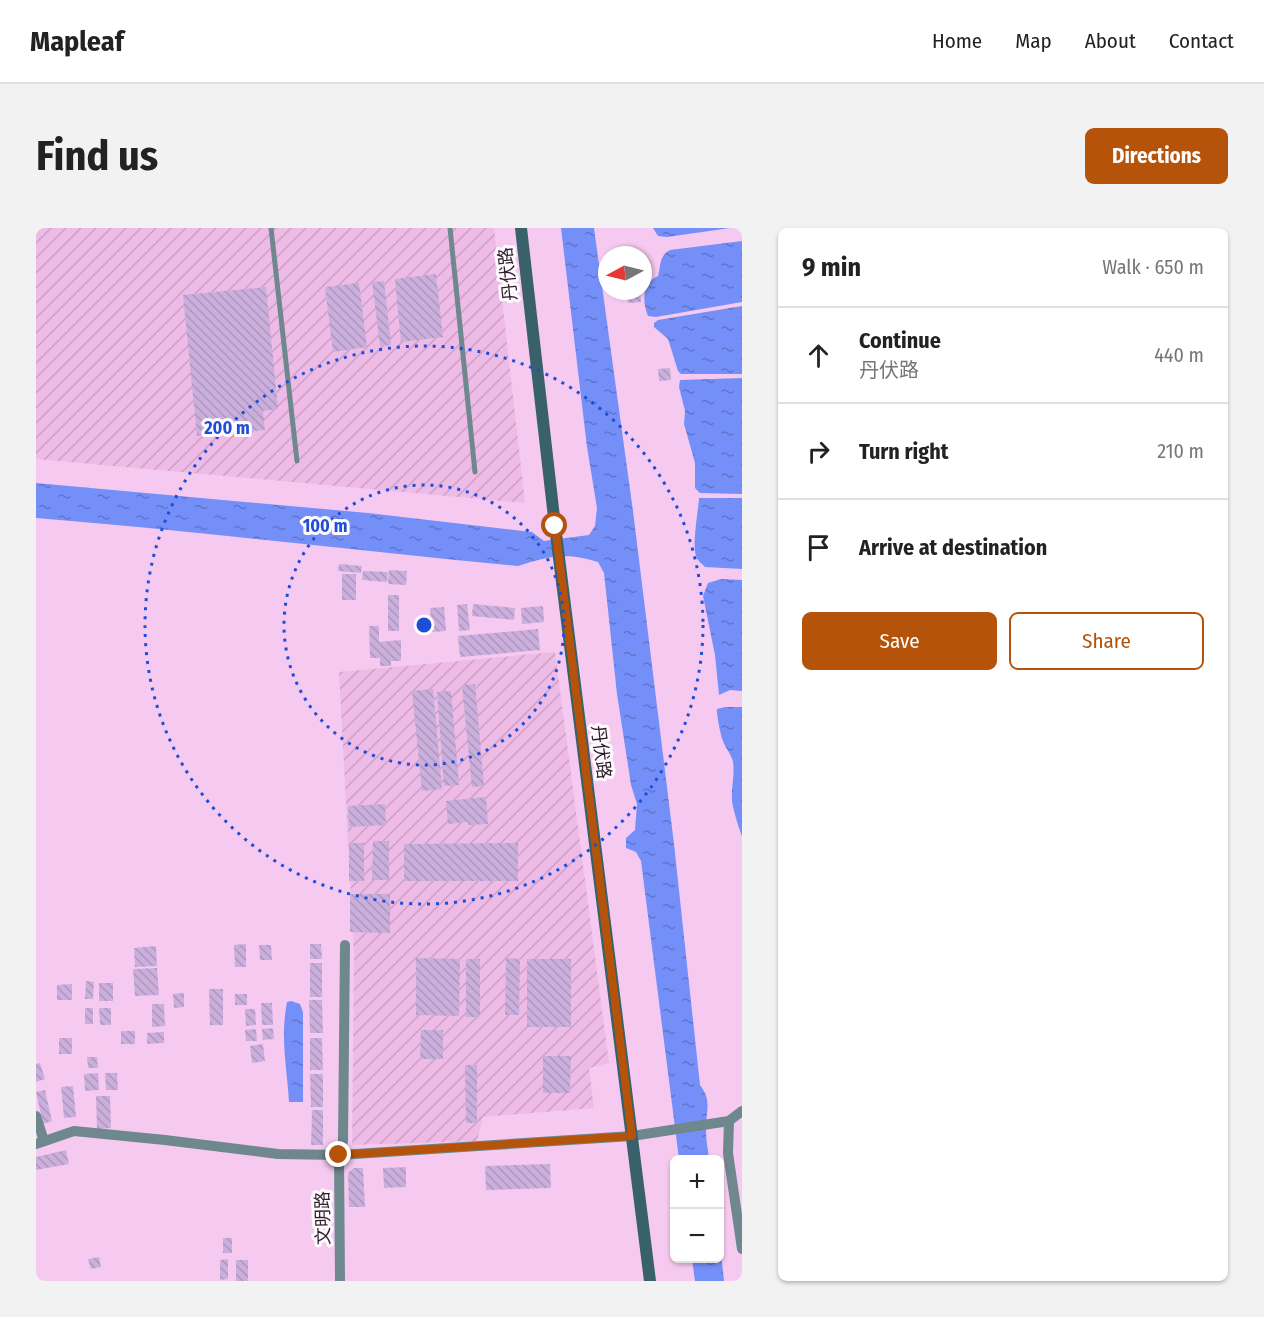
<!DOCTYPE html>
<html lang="en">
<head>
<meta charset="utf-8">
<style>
	body { margin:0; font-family:"Fira Sans Condensed","Noto Sans SC",sans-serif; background:#f2f2f2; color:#222 }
	.controls { position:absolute; right:18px; bottom:18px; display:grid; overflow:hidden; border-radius:9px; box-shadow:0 2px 4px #0004 }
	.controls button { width:54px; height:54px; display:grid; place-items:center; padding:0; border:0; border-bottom:2px solid #e0e0e0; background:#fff; color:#222; font:30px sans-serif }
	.compass { position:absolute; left:562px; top:18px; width:54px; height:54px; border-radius:50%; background:#fff; box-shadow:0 2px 4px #0004; rotate:263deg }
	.stop { position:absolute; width:18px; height:18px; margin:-14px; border:4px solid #b45309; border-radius:50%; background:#fff }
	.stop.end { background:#b45309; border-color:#fff; box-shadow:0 2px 6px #0008 }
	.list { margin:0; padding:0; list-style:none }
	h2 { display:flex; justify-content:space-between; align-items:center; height:78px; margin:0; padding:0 24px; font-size:26px }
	h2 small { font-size:20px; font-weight:400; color:#767676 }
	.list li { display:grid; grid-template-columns:39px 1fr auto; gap:18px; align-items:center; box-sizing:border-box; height:96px; padding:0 24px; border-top:2px solid #e0e0e0 }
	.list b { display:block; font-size:22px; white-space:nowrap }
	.list p { margin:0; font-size:20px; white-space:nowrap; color:#767676 }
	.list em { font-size:20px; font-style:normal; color:#767676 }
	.actions { display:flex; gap:12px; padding:18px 24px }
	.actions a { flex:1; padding:14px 0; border:2px solid #b45309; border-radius:9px; text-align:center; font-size:21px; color:#b45309 }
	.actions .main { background:#b45309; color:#fff }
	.icon { flex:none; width:33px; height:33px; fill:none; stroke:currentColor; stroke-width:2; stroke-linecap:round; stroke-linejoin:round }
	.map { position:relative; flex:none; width:706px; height:1053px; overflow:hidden; border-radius:9px }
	header { display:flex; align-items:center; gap:36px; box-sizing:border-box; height:84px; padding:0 30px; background:#fff; border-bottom:2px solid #e0e0e0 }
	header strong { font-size:28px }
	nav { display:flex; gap:33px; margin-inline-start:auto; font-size:21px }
	.intro { display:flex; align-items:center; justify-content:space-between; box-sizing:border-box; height:144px; padding:0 36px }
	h1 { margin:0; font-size:42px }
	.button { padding:15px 27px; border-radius:9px; background:#b45309; color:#fff; font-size:21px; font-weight:700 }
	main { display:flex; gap:36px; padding:0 36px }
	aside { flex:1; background:#fff; border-radius:9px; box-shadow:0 2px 4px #0004 }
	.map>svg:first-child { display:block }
	.industrial { fill:url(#industrial-furrows) }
	.water { fill:url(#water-ripples) }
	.building { fill:url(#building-back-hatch) }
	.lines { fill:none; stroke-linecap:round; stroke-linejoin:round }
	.service { stroke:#6e888e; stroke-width:5 }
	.minor { stroke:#6e888e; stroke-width:10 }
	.secondary { stroke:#386169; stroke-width:12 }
	.route { stroke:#b45309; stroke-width:8 }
	.ring { fill:none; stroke:#1d4ed8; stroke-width:3; stroke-dasharray:3 6 }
	.labels { text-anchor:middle; stroke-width:6; stroke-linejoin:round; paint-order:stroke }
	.street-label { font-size:18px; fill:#2e1e2c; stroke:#fefafd }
	.centre { fill:#1d4ed8; stroke:#fefafd; stroke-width:3 }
	.ring-label { font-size:18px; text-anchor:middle; font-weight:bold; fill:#1d4ed8; stroke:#fefafd; stroke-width:6; stroke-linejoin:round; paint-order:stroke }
</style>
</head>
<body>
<header>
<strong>Mapleaf</strong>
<nav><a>Home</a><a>Map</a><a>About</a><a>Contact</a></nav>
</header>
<div class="intro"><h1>Find us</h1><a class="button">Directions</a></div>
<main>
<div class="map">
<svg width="706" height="1053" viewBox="0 0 706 1053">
	<defs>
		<pattern id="industrial-furrows" width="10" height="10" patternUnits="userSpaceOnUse" patternTransform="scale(1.5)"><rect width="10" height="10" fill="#edbbe5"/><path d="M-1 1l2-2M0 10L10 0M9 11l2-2" fill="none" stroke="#cca0c5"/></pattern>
		<pattern id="water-ripples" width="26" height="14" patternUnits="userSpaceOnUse" patternTransform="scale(1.5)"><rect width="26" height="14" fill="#758ff9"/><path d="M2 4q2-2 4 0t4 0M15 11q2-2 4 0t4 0" fill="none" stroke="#6074ca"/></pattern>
		<pattern id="building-back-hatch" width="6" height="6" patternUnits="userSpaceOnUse" patternTransform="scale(1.5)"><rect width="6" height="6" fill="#caafdd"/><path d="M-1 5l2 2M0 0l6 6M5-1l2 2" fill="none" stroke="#ae96be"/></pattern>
	</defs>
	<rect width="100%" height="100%" fill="#f6caf0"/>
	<path class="industrial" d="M 0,0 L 458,0 L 489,275 L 0,231 Z
		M 519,424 L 573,835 L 553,840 L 558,880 L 447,889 L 441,913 L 316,917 L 318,725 L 303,444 Z"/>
	<path class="water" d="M 525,0 L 558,0 L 597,283 L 638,616 L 664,857 C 677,874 669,884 670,903 C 670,912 672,922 673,931 L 643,931 L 605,633 L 600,624 L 590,620 L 590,610 L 599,602 L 601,576 L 595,557 L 581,466 L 568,345 L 562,334 C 531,324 512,328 482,338 C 321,323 161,303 0,290 L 0,255 L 332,285 L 496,304 L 508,313 L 553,307 L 559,298 L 561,280 L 551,219 Z
		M 617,0 L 694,0 L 631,9 L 622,8 Z
		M 706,13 L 706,74 L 620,89 L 612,88 C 606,73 606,55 622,48 C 625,37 623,28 634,22 Z
		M 706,78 L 706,146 L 645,146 L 642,143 L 632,111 L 618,99 L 618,95 L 622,92 Z
		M 706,150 L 706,266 L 664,265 L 659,260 L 659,235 L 648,196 L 649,183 L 643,159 L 644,152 Z
		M 663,270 L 706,270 L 706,341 L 669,339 C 666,336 661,332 660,328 C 656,315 662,285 663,270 Z
		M 685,351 L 706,352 L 706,463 L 694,462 L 683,467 L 679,427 L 667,368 L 672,355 Z
		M 689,479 L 706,479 L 706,608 C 703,601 696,578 696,572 C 695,559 699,547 697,534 C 695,525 689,520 687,513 C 685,509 680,484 681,481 Z
		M 255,773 L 264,776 L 267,784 L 267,874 L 253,874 C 251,839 244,810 251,774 Z
		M 684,1015 L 688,1053 L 659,1053 L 656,1031 L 684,1030 Z"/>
	<path class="building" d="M 400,46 L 407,109 L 365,114 L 359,51 Z
		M 348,53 L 355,117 L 344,118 L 336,54 Z
		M 323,55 L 331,119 L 297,124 L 289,59 Z
		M 230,59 L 242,181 L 227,183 L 229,202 L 161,208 L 147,67 Z
		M 591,63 L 604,63 L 605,74 L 592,75 Z
		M 634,140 L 635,152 L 623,153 L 622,141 Z
		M 303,336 L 326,338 L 325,345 L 302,343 Z
		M 353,342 L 371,343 L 370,357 L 352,356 Z
		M 327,343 L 352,344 L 351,354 L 326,352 Z
		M 306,346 L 320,346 L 320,372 L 306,372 Z
		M 352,367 L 363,367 L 363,403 L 352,403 Z
		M 431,376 L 434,402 L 423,403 L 421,377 Z
		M 437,376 L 479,380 L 478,392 L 436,388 Z
		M 507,378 L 508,394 L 486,396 L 485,380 Z
		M 408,379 L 410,403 L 396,404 L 394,380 Z
		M 333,398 L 343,398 L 343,414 L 365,412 L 365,433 L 355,433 L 355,438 L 344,438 L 344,430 L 334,430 Z
		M 502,401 L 504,422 L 424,429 L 422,408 Z
		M 439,456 L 448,558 L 436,559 L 426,457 Z
		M 397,461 L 406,561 L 386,563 L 376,463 Z
		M 415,463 L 423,557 L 408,558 L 401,464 Z
		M 450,569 L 452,596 L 432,597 L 432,594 L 412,596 L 410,573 Z
		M 349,576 L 350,597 L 313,599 L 312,578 Z
		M 337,613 L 353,613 L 353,652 L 336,652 Z
		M 313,615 L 328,615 L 328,653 L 313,653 Z
		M 482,615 L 482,653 L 368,653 L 368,616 Z
		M 314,666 L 354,666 L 354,705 L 314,704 Z
		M 210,716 L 210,739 L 199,739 L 198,717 Z
		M 274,716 L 285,716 L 286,731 L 274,731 Z
		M 223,717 L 235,717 L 236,732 L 224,732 Z
		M 120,718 L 121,738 L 99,739 L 98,720 Z
		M 380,730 L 424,731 L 423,788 L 380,787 Z
		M 470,730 L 484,731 L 483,787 L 469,787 Z
		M 430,731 L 444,731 L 444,789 L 430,789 Z
		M 491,731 L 535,731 L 535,799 L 491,799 Z
		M 274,735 L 286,735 L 286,769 L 274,769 Z
		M 121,740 L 123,767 L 99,768 L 97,741 Z
		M 50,753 L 58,754 L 57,771 L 49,771 Z
		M 63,755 L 77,755 L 77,773 L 63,773 Z
		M 36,756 L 36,772 L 21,772 L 21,757 Z
		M 173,761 L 187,761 L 187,797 L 174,797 Z
		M 148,765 L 148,779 L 138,780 L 137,766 Z
		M 199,766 L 211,766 L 211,777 L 199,777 Z
		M 273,772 L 286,772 L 287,805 L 274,805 Z
		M 225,775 L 236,775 L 237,797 L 226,797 Z
		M 116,776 L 128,776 L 129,798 L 116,799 Z
		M 49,780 L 57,780 L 57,796 L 49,796 Z
		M 63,780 L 75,780 L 75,797 L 64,797 Z
		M 209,781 L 219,781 L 220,797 L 210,798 Z
		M 237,800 L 238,811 L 227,812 L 226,801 Z
		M 220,801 L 221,813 L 210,813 L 209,802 Z
		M 385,802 L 407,802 L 407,831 L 384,831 Z
		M 85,803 L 99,803 L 99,816 L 85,816 Z
		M 128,804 L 128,815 L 111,816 L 111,805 Z
		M 23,810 L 36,810 L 36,826 L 23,826 Z
		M 274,810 L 286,810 L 287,842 L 274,842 Z
		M 227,816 L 229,833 L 216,835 L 214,818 Z
		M 507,828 L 535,828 L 534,865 L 507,865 Z
		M 51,829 L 61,829 L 62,840 L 52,840 Z
		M 4,835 L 9,851 L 0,854 L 0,836 Z
		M 429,837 L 441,837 L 441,895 L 430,895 Z
		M 62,845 L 63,862 L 49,863 L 48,846 Z
		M 69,845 L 81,845 L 82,862 L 70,862 Z
		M 274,846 L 287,846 L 287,879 L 275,879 Z
		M 37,858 L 40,889 L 28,890 L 25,859 Z
		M 9,862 L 16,893 L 7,896 L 0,864 Z
		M 60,868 L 74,868 L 75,900 L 61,901 Z
		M 276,882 L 287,882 L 287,917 L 275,917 Z
		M 30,922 L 33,936 L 0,942 L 0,929 Z
		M 514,936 L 515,960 L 450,962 L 449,938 Z
		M 370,939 L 370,959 L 348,960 L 347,940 Z
		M 318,940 L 327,940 L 329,979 L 313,979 L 312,945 Z
		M 187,1010 L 196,1010 L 196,1025 L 187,1025 Z
		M 63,1029 L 65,1039 L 55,1041 L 52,1031 Z
		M 192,1031 L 192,1051 L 184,1052 L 184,1032 Z
		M 200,1032 L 212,1032 L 212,1053 L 200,1053 Z"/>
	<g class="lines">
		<path class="service" d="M 235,0 L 261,233
			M 414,0 L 439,244"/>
		<path class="minor" d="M 0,888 L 8,913
			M 693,893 L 692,925 L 706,1021
			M 0,916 L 38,903 L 129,912 L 242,926 L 303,927 L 596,908 L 693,893 L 706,883
			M 304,1053 L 303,927 L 307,913 L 309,717"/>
		<path class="secondary" d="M 485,0 L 519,298 L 614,1053"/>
	</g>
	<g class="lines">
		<path class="route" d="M 303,927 L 596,908 L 519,298"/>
	</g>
	<g class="ring">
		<circle cx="388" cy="397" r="140"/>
		<circle cx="388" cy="397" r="279"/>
	</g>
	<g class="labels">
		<g class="street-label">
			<text transform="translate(472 46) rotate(-96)" y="6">丹伏路</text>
			<text transform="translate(565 524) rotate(83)" y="6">丹伏路</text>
			<text transform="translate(287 990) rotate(-91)" y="6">文明路</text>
		</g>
	</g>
	<circle cx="388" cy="397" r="9" class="centre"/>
	<g class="ring-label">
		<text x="191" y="206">200 m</text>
		<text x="289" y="304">100 m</text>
	</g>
</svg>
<div class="controls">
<button>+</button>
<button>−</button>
</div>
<svg class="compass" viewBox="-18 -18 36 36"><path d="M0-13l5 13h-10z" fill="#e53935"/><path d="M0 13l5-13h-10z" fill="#767676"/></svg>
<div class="stop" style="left:519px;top:298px"></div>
<div class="stop end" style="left:303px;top:927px"></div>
</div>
<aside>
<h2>9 min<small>Walk · 650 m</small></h2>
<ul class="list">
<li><svg class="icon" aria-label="ahead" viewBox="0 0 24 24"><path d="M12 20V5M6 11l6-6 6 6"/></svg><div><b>Continue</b><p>丹伏路</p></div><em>440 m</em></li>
<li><svg class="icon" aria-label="right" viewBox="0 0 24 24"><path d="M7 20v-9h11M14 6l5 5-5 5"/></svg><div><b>Turn right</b></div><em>210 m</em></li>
<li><svg class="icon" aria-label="arrive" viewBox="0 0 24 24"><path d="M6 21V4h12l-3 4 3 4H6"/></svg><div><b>Arrive at destination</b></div></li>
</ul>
<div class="actions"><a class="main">Save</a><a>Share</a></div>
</aside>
</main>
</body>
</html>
